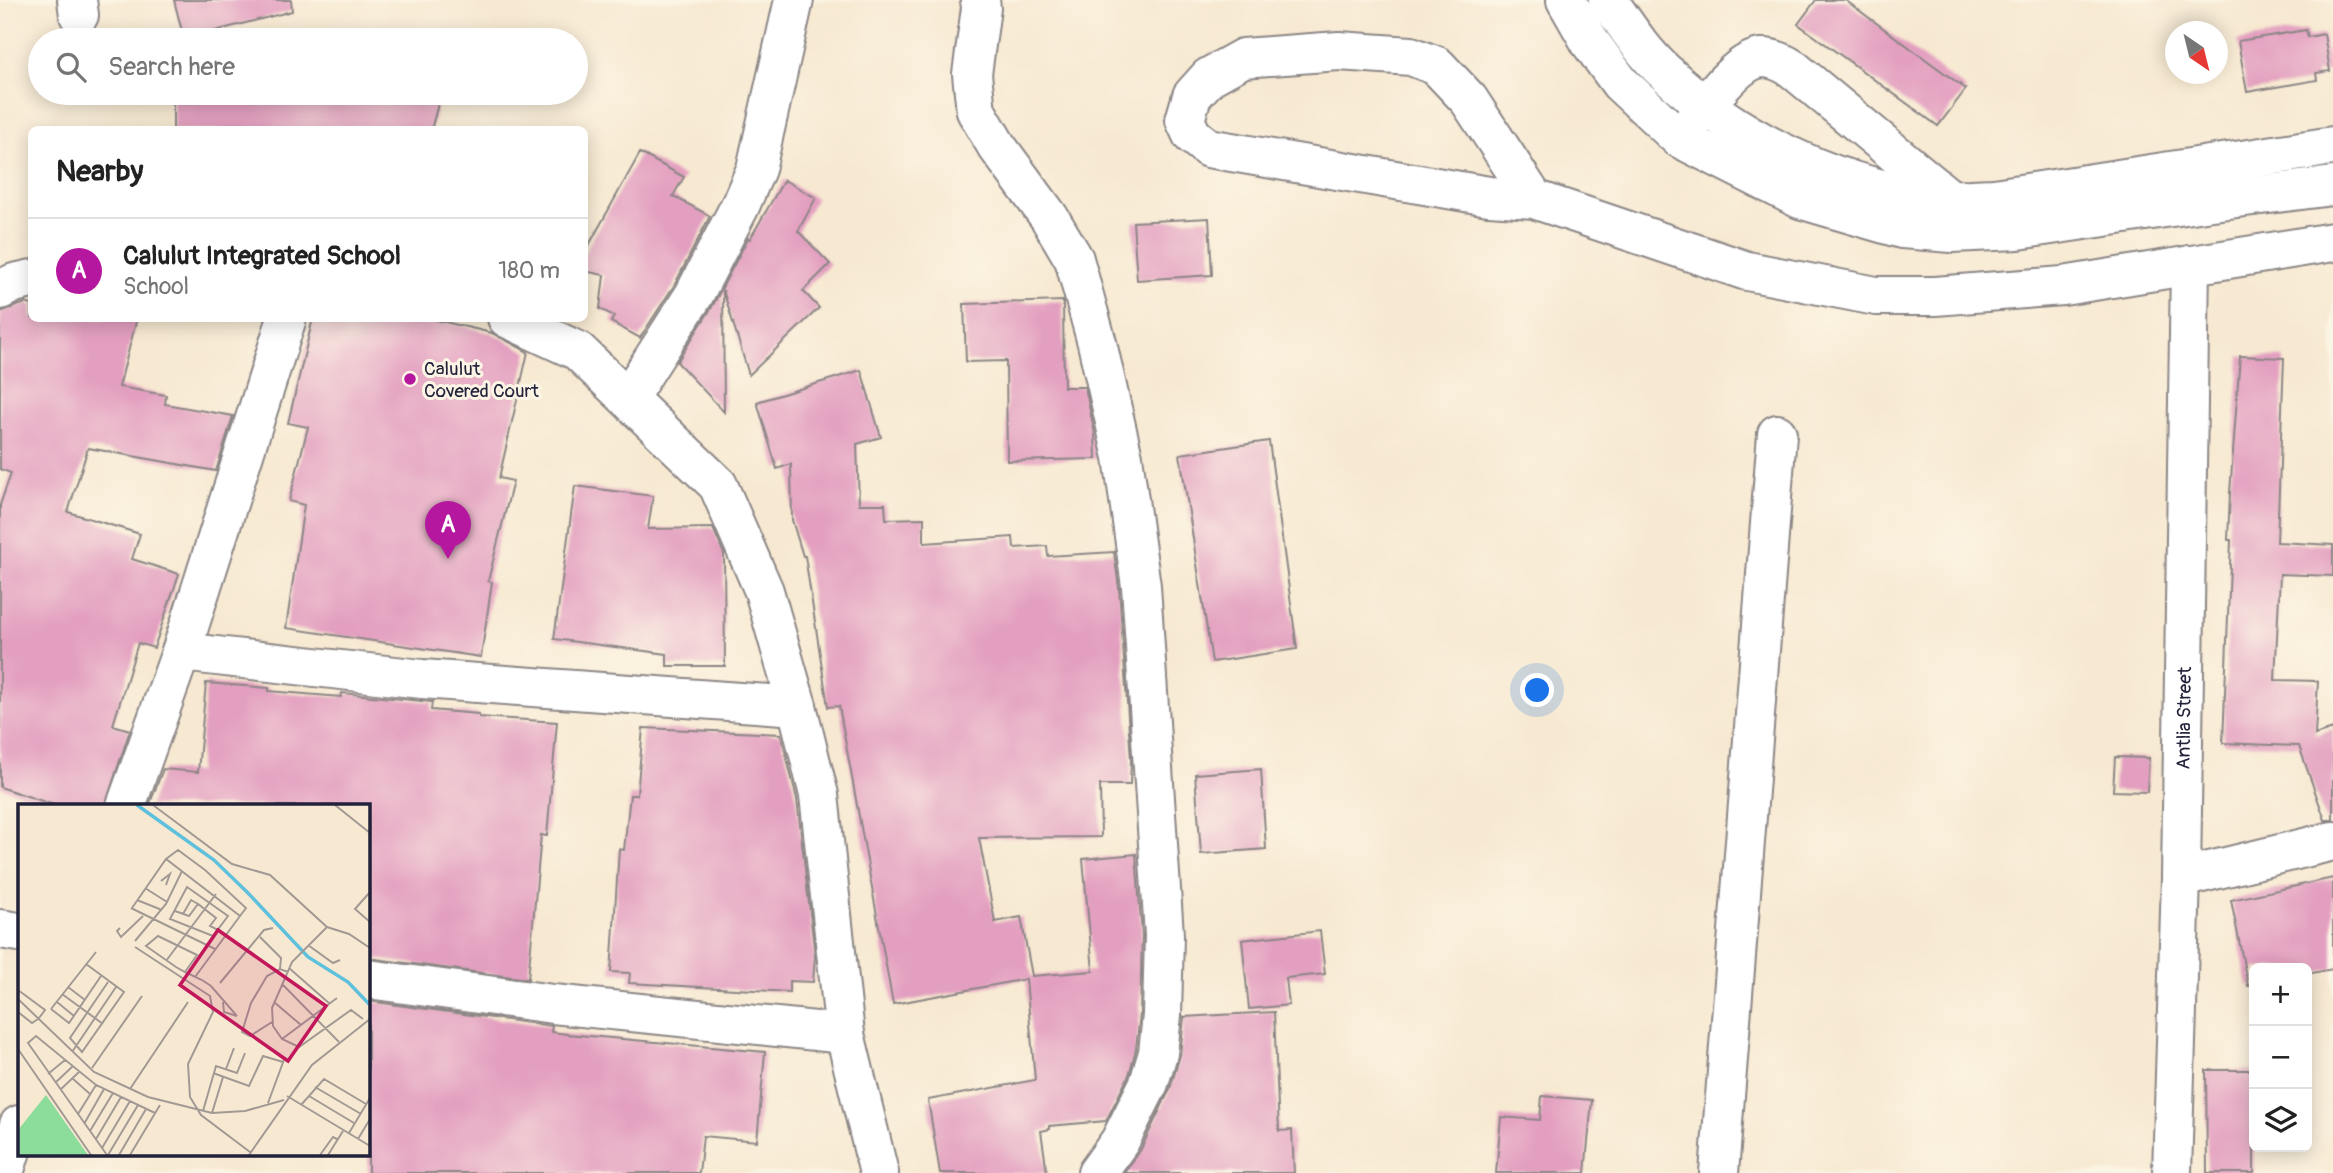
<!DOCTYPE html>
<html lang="en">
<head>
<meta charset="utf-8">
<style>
	body { margin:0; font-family:Pangolin,sans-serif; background:#f6f6f6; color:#222 }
	.controls { position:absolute; right:21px; bottom:21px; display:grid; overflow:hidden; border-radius:10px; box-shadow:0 4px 18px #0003 }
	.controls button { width:63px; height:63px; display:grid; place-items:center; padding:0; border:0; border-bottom:2px solid #e0e0e0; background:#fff; color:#222; font:35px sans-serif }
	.compass { position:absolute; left:2165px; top:21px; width:63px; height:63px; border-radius:50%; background:#fff; box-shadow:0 4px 18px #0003; rotate:145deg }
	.you { position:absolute; left:1538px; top:691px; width:24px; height:24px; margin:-18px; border:5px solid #fff; border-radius:50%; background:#1a73e8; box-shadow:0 0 0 10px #1a73e833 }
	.badge { display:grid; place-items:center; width:46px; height:46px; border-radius:50%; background:#b5179e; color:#fff; font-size:23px; font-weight:700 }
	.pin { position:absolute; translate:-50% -58px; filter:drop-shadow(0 2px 4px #0008) }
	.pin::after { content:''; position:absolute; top:37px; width:24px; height:21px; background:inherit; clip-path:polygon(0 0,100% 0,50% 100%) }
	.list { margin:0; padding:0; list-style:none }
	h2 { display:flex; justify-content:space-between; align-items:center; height:91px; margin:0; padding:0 28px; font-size:30px }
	h2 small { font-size:23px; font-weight:400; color:#767676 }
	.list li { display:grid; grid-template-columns:46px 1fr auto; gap:21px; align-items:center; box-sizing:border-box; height:105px; padding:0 28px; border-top:2px solid #e0e0e0 }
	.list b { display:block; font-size:26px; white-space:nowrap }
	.list p { margin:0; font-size:23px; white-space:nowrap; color:#767676 }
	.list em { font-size:23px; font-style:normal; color:#767676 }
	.icon { flex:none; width:38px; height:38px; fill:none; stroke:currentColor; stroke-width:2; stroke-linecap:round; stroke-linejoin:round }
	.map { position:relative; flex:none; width:2333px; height:1173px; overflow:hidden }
	.search { position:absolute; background:#fff; box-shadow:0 4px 18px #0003; left:28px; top:28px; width:560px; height:77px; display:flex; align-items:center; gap:18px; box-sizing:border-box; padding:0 24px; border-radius:38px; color:#767676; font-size:26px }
	.panel { position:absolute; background:#fff; box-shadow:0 4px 18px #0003; left:28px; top:126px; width:560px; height:196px; border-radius:10px }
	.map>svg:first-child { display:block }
	.building { fill:#e39fc0 }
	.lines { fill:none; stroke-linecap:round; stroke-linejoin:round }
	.minor-casing { stroke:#8c8686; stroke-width:42 }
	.minor { stroke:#fff; stroke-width:38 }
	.poi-dot { fill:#b5179e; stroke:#fcf5e5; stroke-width:2.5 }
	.labels { text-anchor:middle; stroke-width:6; stroke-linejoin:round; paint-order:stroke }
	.poi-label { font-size:19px; fill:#22223b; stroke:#fcf5e5; text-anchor:start }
	.street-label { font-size:19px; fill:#22223b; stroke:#fcf5e5 }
	.inset-river { fill:none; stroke:#5fc0de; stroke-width:3.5 }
	.inset-road { fill:none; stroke:#a29995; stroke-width:2 }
	.view { fill:#c2185b; fill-opacity:0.15; stroke:#c2185b; stroke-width:3.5 }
	.inset-edge { fill:none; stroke:#22223b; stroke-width:3.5 }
</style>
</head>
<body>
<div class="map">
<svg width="2333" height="1173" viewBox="0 0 2333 1173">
	<rect width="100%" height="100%" fill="#fcf5e5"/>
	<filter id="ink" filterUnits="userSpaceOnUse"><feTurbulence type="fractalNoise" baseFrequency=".0143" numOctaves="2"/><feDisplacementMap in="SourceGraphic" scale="14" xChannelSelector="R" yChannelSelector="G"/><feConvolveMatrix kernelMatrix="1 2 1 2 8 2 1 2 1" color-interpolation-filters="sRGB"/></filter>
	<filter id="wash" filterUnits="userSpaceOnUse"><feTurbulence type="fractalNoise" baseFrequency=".00686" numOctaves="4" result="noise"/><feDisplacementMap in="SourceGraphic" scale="28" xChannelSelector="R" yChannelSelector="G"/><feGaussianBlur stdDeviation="1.57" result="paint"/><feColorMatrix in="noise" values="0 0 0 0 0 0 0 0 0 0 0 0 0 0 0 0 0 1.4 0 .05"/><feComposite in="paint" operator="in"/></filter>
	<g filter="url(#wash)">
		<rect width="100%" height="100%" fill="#f7e9d1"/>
		<g id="blocks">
			<path class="building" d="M 174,0 L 291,0 L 292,11 L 184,39 Z
				M 1816,0 L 1845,0 L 1966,89 L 1938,126 L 1798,24 Z
				M 2306,30 L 2308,37 L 2324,34 L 2330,71 L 2316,73 L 2317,80 L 2247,92 L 2238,41 Z
				M 173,93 L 441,93 L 431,130 L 173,130 Z
				M 640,153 L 684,177 L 673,196 L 710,216 L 675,284 L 640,338 L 611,322 L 614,316 L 600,309 L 604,275 L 584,271 L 584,254 Z
				M 784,180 L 816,198 L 798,231 L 830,264 L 803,291 L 819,308 L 749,375 L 723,290 L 724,412 L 677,362 L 712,307 L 748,238 L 750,239 Z
				M 1209,218 L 1212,275 L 1137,280 L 1133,222 Z
				M 1063,301 L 1064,387 L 1085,387 L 1095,434 L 1096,459 L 1007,461 L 1006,361 L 966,362 L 964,304 Z
				M 25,303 L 32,305 L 32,318 L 137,318 L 119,387 L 166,395 L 165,404 L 233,416 L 216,471 L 88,448 L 68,512 L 140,534 L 132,559 L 179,574 L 154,648 L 138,643 L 113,725 L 130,730 L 105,806 L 57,806 L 0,787 L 0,505 L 11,473 L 0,469 L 0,312 Z
				M 313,318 L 428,318 L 492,333 L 528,352 L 499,478 L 513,481 L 488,581 L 492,582 L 481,657 L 286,628 L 304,505 L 289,501 L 308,427 L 288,423 Z
				M 2240,356 L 2284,358 L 2277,542 L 2333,545 L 2333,576 L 2280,574 L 2275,680 L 2318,681 L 2315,735 L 2333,729 L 2333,820 L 2325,820 L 2299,746 L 2223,743 L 2231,540 L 2228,540 L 2230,493 Z
				M 861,370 L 881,437 L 857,444 L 859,504 L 885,504 L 886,519 L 924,518 L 924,543 L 1013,537 L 1014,548 L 1047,546 L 1048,556 L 1114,552 L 1119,588 L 1131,760 L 1130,785 L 1100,785 L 1101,837 L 979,838 L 995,922 L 1021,917 L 1032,976 L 1093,971 L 1083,859 L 1136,854 L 1142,935 L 1140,1014 L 1136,1049 L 1129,1075 L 1106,1121 L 1049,1126 L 1050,1129 L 1041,1131 L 1047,1173 L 940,1173 L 928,1100 L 1035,1080 L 1026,979 L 893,1004 L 839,706 L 828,707 L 805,556 L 803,556 L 792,520 L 791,464 L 777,469 L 757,402 Z
				M 1269,441 L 1297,649 L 1212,662 L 1180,454 Z
				M 575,486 L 653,496 L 648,529 L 713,528 L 724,554 L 725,666 L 667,666 L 667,654 L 554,639 Z
				M 206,683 L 269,688 L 269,691 L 341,697 L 342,693 L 432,702 L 431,710 L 479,714 L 479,717 L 557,722 L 547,836 L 541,835 L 528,979 L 368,958 L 368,806 L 149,806 L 163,769 L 198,772 Z
				M 643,728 L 781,734 L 797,799 L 815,956 L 813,982 L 789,981 L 789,992 L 629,983 L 630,973 L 611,972 L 619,849 L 624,850 L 630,795 L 637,795 Z
				M 2115,757 L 2149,758 L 2147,792 L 2113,791 Z
				M 1261,769 L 1266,849 L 1201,854 L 1195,774 Z
				M 2333,878 L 2333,969 L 2307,974 L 2307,968 L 2254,968 L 2254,985 L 2248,986 L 2231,900 Z
				M 1320,931 L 1325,974 L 1286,978 L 1289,1005 L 1249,1009 L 1242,940 Z
				M 368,1001 L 552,1026 L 551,1032 L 567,1034 L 765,1052 L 757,1141 L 703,1136 L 699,1173 L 368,1173 Z
				M 1274,1012 L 1279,1131 L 1292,1130 L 1294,1173 L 1124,1173 L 1140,1151 L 1170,1089 L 1180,1055 L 1184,1017 Z
				M 2206,1070 L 2254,1070 L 2254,1173 L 2207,1173 Z
				M 1542,1096 L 1592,1100 L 1585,1173 L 1496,1173 L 1501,1117 L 1540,1120 Z"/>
		</g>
	</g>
	<g filter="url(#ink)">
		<use href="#blocks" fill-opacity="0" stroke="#8c8686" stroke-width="2"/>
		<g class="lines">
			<defs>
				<g id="minor">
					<path d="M 77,0 L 79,15"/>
					<path d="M 980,0 L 981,8 L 972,74 L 976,111 L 996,145 L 1049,217 L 1074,259 L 1097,343 L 1123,457 L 1141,586 L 1164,935 L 1162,1015 L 1158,1053 L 1149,1083 L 1120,1141 L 1097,1173"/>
					<path d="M 1566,0 L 1590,42 L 1620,83 L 1679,138 L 1800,199 L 1902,229 L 1952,233 L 2018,230 L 2205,202 L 2333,186"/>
					<path d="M 1608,0 C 1625,24 1642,51 1664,71 C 1739,141 1848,194 1951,199 C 1965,200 1980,198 1994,198 L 2333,146"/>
					<path d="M 1690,125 C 1706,106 1736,60 1762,58 C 1774,58 1784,63 1793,69 L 1951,200"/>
					<path d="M 1534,199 L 1469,100 L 1437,66 L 1411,56 L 1339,51 L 1243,58 L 1209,77 L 1192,96 L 1185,120 L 1192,135 L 1208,148 L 1489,196 L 1534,199 L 1747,271 L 1876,296 L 1935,296 L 2063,286 L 2333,242"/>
					<path d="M 0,290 L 14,283 L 32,279"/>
					<path d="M 507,318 L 578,351 L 718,485 L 764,591 L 797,706 L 819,795 L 845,1034 L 879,1173"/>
					<path d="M 628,398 L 694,295 L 740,206 L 756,169 L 794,0"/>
					<path d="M 181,652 L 422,679 L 797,706"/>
					<path d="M 126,806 L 181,652 L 287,318"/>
					<path d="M 2181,878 L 2333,841"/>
					<path d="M 0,929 L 19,932"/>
					<path d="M 368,979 L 553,1004 L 845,1034"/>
					<path d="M 4,1173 L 19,1125"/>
					<path d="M 1719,1173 L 1777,434"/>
					<path id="s1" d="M 2172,1173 L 2181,878 L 2190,265"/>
				</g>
			</defs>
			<use href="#minor" class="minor-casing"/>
			<use href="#minor" class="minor"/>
		</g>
	</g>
	<circle class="poi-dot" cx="410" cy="379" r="7"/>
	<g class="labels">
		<g class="poi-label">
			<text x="424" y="375">Calulut<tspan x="424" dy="22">Covered Court</tspan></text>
		</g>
		<g class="street-label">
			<text dy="7" stroke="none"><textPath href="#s1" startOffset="455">Antlia Street</textPath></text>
		</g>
	</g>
	<g transform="translate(18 804)">
		<rect width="352" height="352" fill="#f7e9d1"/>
		<path d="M 28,291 L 70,351 L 0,351 L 0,326 Z" fill="#8cdc9c"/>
		<path class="inset-river" d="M 119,1 L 196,56 L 230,89M 230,89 L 290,153 L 330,178 L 352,201"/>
		<path class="inset-road" d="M 135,1 L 214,60 L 252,71 L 309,123 L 331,130 L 352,144M 317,1 L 352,29M 148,55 L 160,46 L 187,66 L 228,104 L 222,112M 143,77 L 152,70 L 148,81M 169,83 L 210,112 L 195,132 L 152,115 ZM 127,84 L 149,98M 352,88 L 337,105 L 352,118M 119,96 L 144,106M 113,104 L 197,145M 114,104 L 148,55 L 222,112 L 177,173M 157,107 L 171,112 L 180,100 L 198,114 L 192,122 L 200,126M 165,110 L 173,96 L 180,100M 309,123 L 274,158 L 254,204 L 255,222 L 264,235 L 281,243 L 333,206 L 345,215M 102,124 L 99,127 L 103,133 L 125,112M 242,133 L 263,154 L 262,165M 117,137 L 148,100 L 164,67M 290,141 L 315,159 L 322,156M 117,143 L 192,192 L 195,208 L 170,260 L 172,293 L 183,311 L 232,348M 148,157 L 198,90M 68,160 L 106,188 L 64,248 L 52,234 L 90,178M 271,164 L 312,200M 167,168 L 179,151 L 140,132 L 128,142 L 158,163 L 167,168 L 184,176 L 193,182 L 219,212M 202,179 L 246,126 L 255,124M 265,181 L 321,238M 50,183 L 67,196M 0,186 L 27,206 L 21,214M 44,190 L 85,220M 0,195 L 76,268 L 130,293 L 194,309 L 227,307 L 266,296M 39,198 L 56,212M 205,198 L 206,208 L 219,212M 256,198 L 283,221M 33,205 L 51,219 L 83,172M 33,205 L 78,148M 0,208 L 14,219 L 20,215M 254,218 L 232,232 L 224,228 L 233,199 L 249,172 L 262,165 L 270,168M 264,235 L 319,194M 0,245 L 73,351M 54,248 L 98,183M 74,264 L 124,192M 208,265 L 216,244M 195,269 L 231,282 L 245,252 L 265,258M 30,270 L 47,256M 54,274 L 72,290M 37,279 L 55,262M 297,283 L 343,310M 112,285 L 170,198M 42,286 L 61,268M 269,292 L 352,342M 291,292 L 336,319M 250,299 L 267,253M 283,301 L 306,275 L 348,300M 185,307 L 198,262 L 219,269 L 227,249M 194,309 L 205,273M 60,310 L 78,281M 66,320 L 86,285M 72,327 L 95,289M 331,329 L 352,294M 78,335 L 103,293M 340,335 L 352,315M 84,344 L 112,297M 89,351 L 10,239 L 18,232 L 78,281 L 137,309M 90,351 L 120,301M 101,351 L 128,305M 112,351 L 142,301M 231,351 L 294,261 L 352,215M 302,351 L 315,333 L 319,335M 310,351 L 325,327"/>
		<path class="view" d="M 200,126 L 308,202 L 270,257 L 162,181 Z"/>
		<rect width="352" height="352" class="inset-edge"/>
	</g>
</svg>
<div class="controls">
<button>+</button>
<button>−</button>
<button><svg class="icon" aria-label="layers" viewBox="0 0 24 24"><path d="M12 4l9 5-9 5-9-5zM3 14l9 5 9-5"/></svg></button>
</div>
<svg class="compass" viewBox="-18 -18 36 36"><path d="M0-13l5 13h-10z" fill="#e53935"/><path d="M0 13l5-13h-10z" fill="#767676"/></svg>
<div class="you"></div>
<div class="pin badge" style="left:448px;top:559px">A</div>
<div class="search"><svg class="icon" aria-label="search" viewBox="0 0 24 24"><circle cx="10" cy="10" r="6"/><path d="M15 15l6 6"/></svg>Search here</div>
<section class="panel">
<h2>Nearby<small></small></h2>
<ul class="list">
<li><span class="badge">A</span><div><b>Calulut Integrated School</b><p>School</p></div><em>180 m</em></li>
</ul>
</section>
</div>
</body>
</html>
